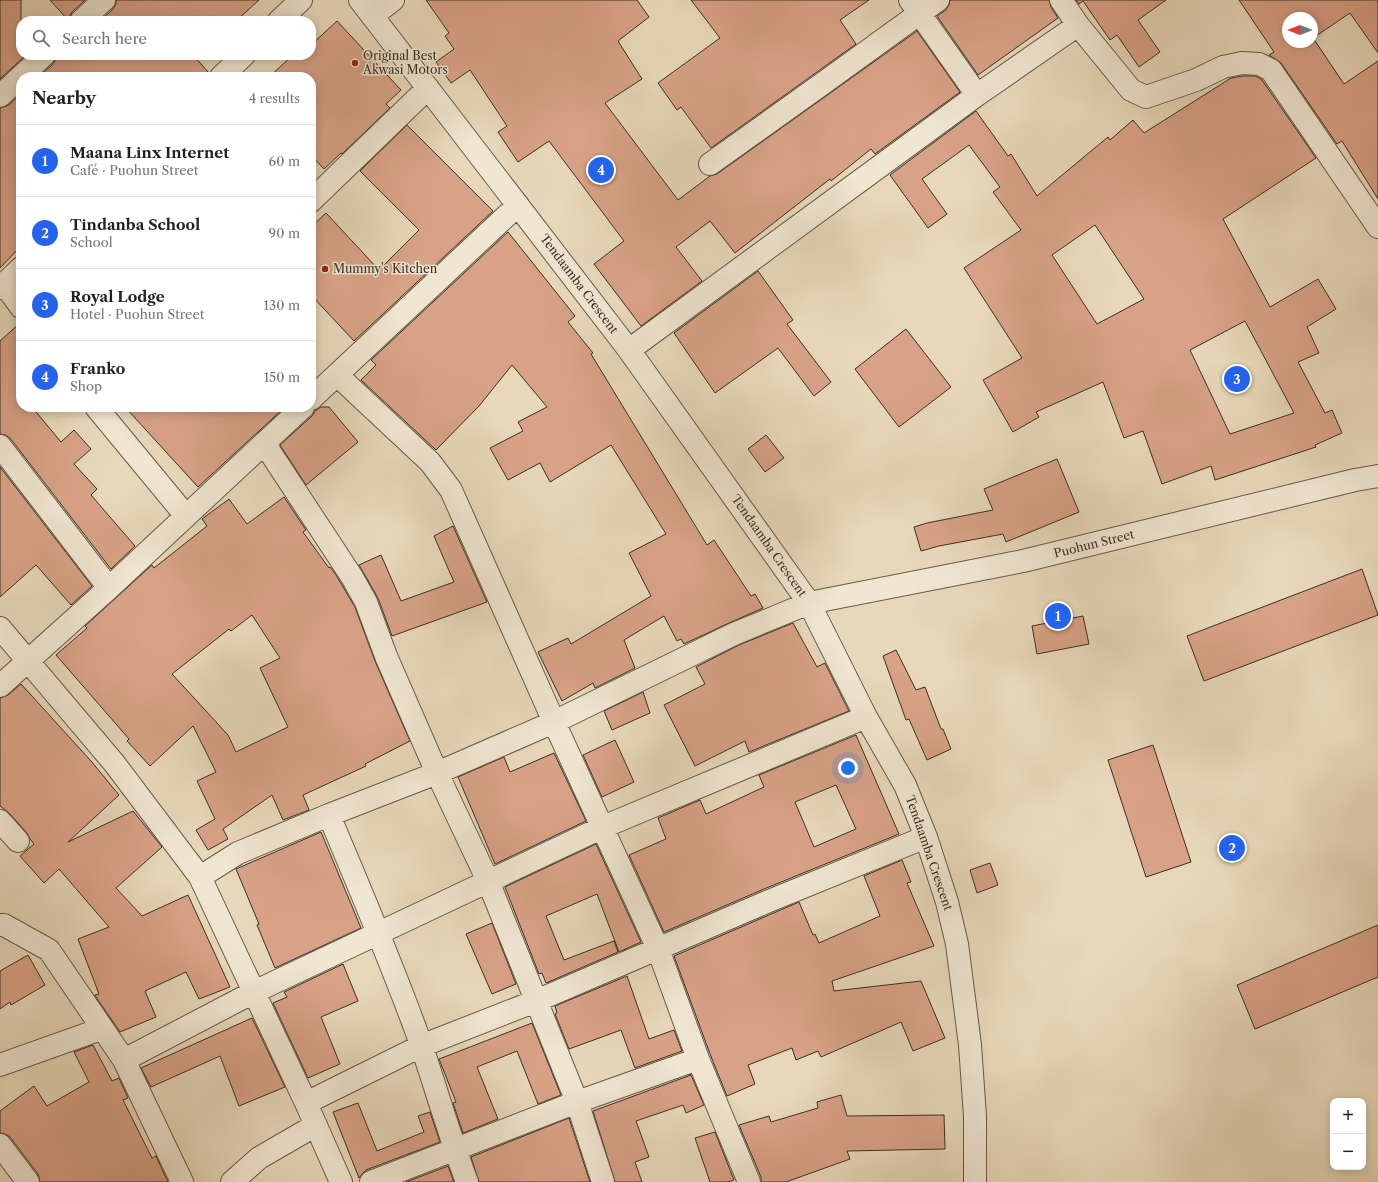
<!DOCTYPE html>
<html lang="en">
<head>
<meta charset="utf-8">
<style>
	body { margin:0; font-family:"Libre Caslon Text",serif; background:#f2f2f2; color:#202124 }
	.controls { position:absolute; right:12px; bottom:12px; display:grid; overflow:hidden; border-radius:8px; box-shadow:0 2px 10px #0003 }
	.controls button { width:36px; height:36px; display:grid; place-items:center; padding:0; border:0; border-bottom:1px solid #e0e0e0; background:#fff; color:#202124; font:20px sans-serif }
	.compass { position:absolute; left:1282px; top:12px; width:36px; height:36px; border-radius:50%; background:#fff; box-shadow:0 2px 10px #0003; rotate:270deg }
	.you { position:absolute; left:848px; top:768px; width:14px; height:14px; margin:-10px; border:3px solid #fff; border-radius:50%; background:#1a73e8; box-shadow:0 0 0 6px #1a73e833 }
	.badge { display:grid; place-items:center; width:26px; height:26px; border-radius:50%; background:#2563eb; color:#fff; font-size:13px; font-weight:700 }
	.pin { position:absolute; translate:-50% -50%; border:2px solid #fff; box-shadow:0 1px 4px #0006 }
	.list { margin:0; padding:0; list-style:none }
	h2 { display:flex; justify-content:space-between; align-items:center; height:52px; margin:0; padding:0 16px; font-size:17px }
	h2 small { font-size:13px; font-weight:400; color:#757577 }
	.list li { display:grid; grid-template-columns:26px 1fr auto; gap:12px; align-items:center; box-sizing:border-box; height:72px; padding:0 16px; border-top:1px solid #e0e0e0 }
	.list b { display:block; font-size:15px; white-space:nowrap }
	.list p { margin:0; font-size:13px; white-space:nowrap; color:#757577 }
	.list em { font-size:13px; font-style:normal; color:#757577 }
	.icon { flex:none; width:22px; height:22px; fill:none; stroke:currentColor; stroke-width:2; stroke-linecap:round; stroke-linejoin:round }
	.map { position:relative; flex:none; width:1378px; height:1182px; overflow:hidden }
	.search { position:absolute; background:#fff; box-shadow:0 2px 10px #0003; left:16px; top:16px; width:300px; height:44px; display:flex; align-items:center; gap:10px; box-sizing:border-box; padding:0 14px; border-radius:16px; color:#757577; font-size:15px }
	.panel { position:absolute; background:#fff; box-shadow:0 2px 10px #0003; left:16px; top:72px; width:300px; height:340px; border-radius:16px }
	.map>svg:first-child { display:block }
	.building { fill:#d8a286; stroke:#3a2e25; fill-rule:evenodd }
	.lines { fill:none; stroke-linecap:round; stroke-linejoin:round }
	.minor-casing { stroke:#66584a; stroke-width:24 }
	.minor { stroke:#f0e6d2; stroke-width:22 }
	.poi-dot { fill:#8f2418; stroke:#f0e6d2; stroke-width:1.5 }
	.labels { text-anchor:middle; stroke-width:3; stroke-linejoin:round; paint-order:stroke }
	.poi-label { font-size:12px; fill:#3a2e25; stroke:#f0e6d2; text-anchor:start }
	.street-label { font-size:12px; fill:#3a2e25; stroke:#f0e6d2 }
</style>
</head>
<body>
<div class="map">
<svg width="1378" height="1182" viewBox="0 0 1378 1182">
	<rect width="100%" height="100%" fill="#e8d8ba"/>
	<filter id="stains"><feTurbulence type="fractalNoise" baseFrequency=".005" numOctaves="4"/><feColorMatrix values="0 0 0 0 .2 0 0 0 0 .09 0 0 0 0 .02 0 0 0 .5 -.17"/></filter>
	<radialGradient id="worn" r=".72"><stop offset=".6" stop-color="#630" stop-opacity="0"/><stop offset="1" stop-color="#630" stop-opacity=".3"/></radialGradient>
	<path class="building" d="M 0,0 L 21,0 L 21,55 L 26,55 L 0,79 Z
		M 50,0 L 85,0 L 72,12 L 69,17 L 69,21 Z
		M 116,0 L 259,0 L 236,21 L 100,21 L 113,9 L 116,4 Z
		M 426,0 L 637,0 L 649,17 L 618,41 L 642,79 L 605,103 L 678,200 L 710,176 L 717,174 L 917,31 L 960,92 L 875,154 L 871,149 L 831,181 L 830,179 L 735,253 L 710,221 L 676,247 L 702,281 L 641,326 L 594,264 L 624,241 L 549,141 L 518,162 L 498,132 L 507,126 L 470,70 L 451,83 L 436,62 L 454,49 L 445,36 L 449,33 Z
		M 691,0 L 869,0 L 840,20 L 856,44 L 711,148 L 681,107 L 677,110 L 658,83 L 720,38 Z
		M 950,0 L 1049,0 L 1051,7 L 1058,18 L 978,75 L 937,16 L 946,10 L 949,5 Z
		M 1076,0 L 1166,0 L 1138,20 L 1160,52 L 1139,67 L 1117,35 L 1110,40 L 1083,1 L 1079,4 Z
		M 1239,0 L 1378,0 L 1378,53 L 1350,13 L 1313,38 L 1344,84 L 1378,61 L 1378,199 L 1342,141 L 1337,144 L 1281,63 L 1269,55 L 1274,52 ZM 1288,18 L 1312,18 L 1312,42 L 1288,42 Z
		M 337,21 L 401,90 L 386,104 L 390,108 L 342,154 L 341,153 L 324,169 L 311,155 L 311,77 L 269,77 L 293,55 L 311,55 L 311,45 Z
		M 56,55 L 193,55 L 209,73 L 209,77 L 39,77 L 53,64 L 56,59 Z
		M 1243,76 L 1256,76 L 1262,80 L 1316,158 L 1223,219 L 1270,307 L 1318,279 L 1336,309 L 1307,327 L 1319,353 L 1298,362 L 1325,413 L 1332,410 L 1342,433 L 1315,445 L 1316,447 L 1215,480 L 1211,466 L 1162,484 L 1143,431 L 1124,438 L 1103,382 L 1036,412 L 1039,417 L 1013,432 L 983,380 L 1022,358 L 964,268 L 1021,230 L 993,192 L 1000,187 L 969,145 L 922,179 L 947,214 L 928,228 L 890,175 L 976,111 L 1008,156 L 1011,154 L 1037,196 L 1108,137 L 1110,140 L 1133,120 L 1144,133 L 1231,78 ZM 1095,225 L 1144,299 L 1097,324 L 1052,255 ZM 1245,321 L 1294,413 L 1230,434 L 1190,350 Z
		M 21,94 L 21,246 L 0,268 L 0,108 L 9,105 Z
		M 407,125 L 493,211 L 354,341 L 311,295 L 311,227 L 326,213 L 379,270 L 419,230 L 360,171 Z
		M 508,232 L 575,316 L 568,322 L 593,353 L 591,354 L 707,545 L 714,540 L 751,596 L 755,594 L 763,608 L 729,623 L 684,644 L 681,639 L 677,641 L 664,616 L 624,640 L 635,668 L 595,688 L 593,683 L 562,701 L 538,652 L 568,638 L 571,644 L 651,596 L 629,553 L 666,534 L 611,445 L 550,482 L 540,463 L 508,480 L 490,448 L 523,431 L 518,422 L 547,407 L 512,365 L 479,406 L 436,450 L 361,380 L 376,365 L 371,360 Z
		M 758,271 L 793,320 L 787,324 L 831,382 L 814,396 L 778,348 L 715,393 L 674,333 Z
		M 21,322 L 21,407 L 32,407 L 61,442 L 74,430 L 91,449 L 74,464 L 97,489 L 91,495 L 135,546 L 111,569 L 10,438 L 5,435 L 0,434 L 0,341 Z
		M 906,329 L 951,387 L 899,427 L 855,369 Z
		M 125,407 L 285,407 L 198,487 Z
		M 321,407 L 329,407 L 358,442 L 306,485 L 280,445 L 312,416 L 315,411 Z
		M 766,435 L 784,458 L 765,472 L 748,449 Z
		M 1057,459 L 1079,512 L 1006,542 L 1003,534 L 939,546 L 921,551 L 914,527 L 927,523 L 993,510 L 984,489 Z
		M 0,467 L 92,586 L 71,605 L 36,565 L 0,597 Z
		M 284,497 L 306,530 L 303,532 L 329,568 L 330,567 L 336,575 L 355,607 L 375,661 L 410,741 L 365,764 L 366,766 L 303,795 L 309,810 L 283,820 L 272,795 L 223,829 L 228,839 L 208,850 L 196,830 L 215,819 L 197,781 L 216,772 L 193,726 L 150,766 L 127,741 L 129,739 L 56,655 L 87,628 L 85,626 L 152,565 L 154,568 L 207,526 L 202,519 L 229,499 L 247,524 ZM 252,615 L 280,658 L 260,668 L 288,727 L 236,752 L 228,735 L 172,674 L 229,629 L 231,631 Z
		M 453,526 L 487,602 L 392,636 L 378,598 L 359,565 L 381,555 L 401,601 L 454,582 L 434,536 Z
		M 1362,569 L 1378,615 L 1204,681 L 1187,636 Z
		M 1083,616 L 1089,644 L 1037,654 L 1032,626 Z
		M 793,623 L 817,667 L 825,663 L 849,711 L 749,752 L 745,741 L 695,766 L 664,705 L 705,684 L 696,667 L 739,645 Z
		M 896,650 L 916,690 L 925,687 L 941,729 L 943,729 L 951,749 L 927,760 L 909,719 L 906,720 L 883,656 Z
		M 21,684 L 91,761 L 119,795 L 68,842 L 133,811 L 162,847 L 116,888 L 142,916 L 188,895 L 230,987 L 199,999 L 186,972 L 145,991 L 156,1017 L 120,1032 L 96,997 L 95,995 L 99,994 L 78,939 L 109,927 L 59,869 L 44,883 L 20,856 L 34,844 L 30,839 L 27,833 L 9,813 L 0,806 L 0,698 L 8,695 Z
		M 643,692 L 650,713 L 612,730 L 604,711 Z
		M 856,735 L 899,834 L 764,889 L 664,932 L 629,855 L 666,839 L 658,818 L 700,800 L 706,814 L 764,787 L 759,775 ZM 836,785 L 856,829 L 814,847 L 795,802 Z
		M 615,740 L 634,782 L 602,797 L 583,755 Z
		M 1153,745 L 1191,862 L 1146,877 L 1108,760 Z
		M 554,753 L 586,821 L 495,864 L 458,777 L 504,757 L 510,772 Z
		M 321,832 L 361,928 L 275,968 L 257,925 L 259,924 L 236,869 Z
		M 596,844 L 641,942 L 619,952 L 597,894 L 546,916 L 564,960 L 614,941 L 618,952 L 546,983 L 542,973 L 539,974 L 505,887 Z
		M 902,860 L 911,882 L 907,883 L 934,946 L 832,981 L 834,991 L 921,981 L 945,1038 L 913,1051 L 901,1022 L 821,1057 L 818,1051 L 796,1060 L 792,1048 L 748,1065 L 755,1084 L 727,1096 L 710,1054 L 674,956 L 799,902 L 813,935 L 815,934 L 819,943 L 880,916 L 864,876 Z
		M 990,863 L 998,885 L 977,893 L 970,870 Z
		M 492,923 L 516,984 L 492,994 L 466,934 Z
		M 1378,925 L 1378,977 L 1255,1029 L 1237,985 Z
		M 28,955 L 45,985 L 11,1005 L 10,1002 L 0,1009 L 0,971 Z
		M 343,964 L 358,1001 L 321,1017 L 340,1064 L 308,1078 L 273,1003 L 287,997 L 284,992 Z
		M 627,976 L 649,1039 L 674,1030 L 682,1051 L 635,1068 L 621,1030 L 569,1049 L 555,1014 L 557,1013 L 555,1006 Z
		M 252,1018 L 285,1087 L 239,1106 L 220,1056 L 151,1087 L 141,1068 Z
		M 532,1023 L 561,1095 L 538,1104 L 517,1051 L 477,1067 L 498,1119 L 463,1133 L 453,1103 L 456,1102 L 439,1059 Z
		M 93,1045 L 112,1081 L 119,1078 L 128,1098 L 123,1100 L 152,1158 L 156,1156 L 168,1182 L 40,1182 L 38,1174 L 10,1137 L 5,1134 L 0,1133 L 0,1111 L 34,1086 L 47,1106 L 89,1082 L 74,1052 Z
		M 691,1075 L 704,1105 L 686,1113 L 683,1105 L 636,1121 L 649,1157 L 635,1162 L 642,1182 L 615,1182 L 593,1111 Z
		M 841,1095 L 847,1116 L 944,1115 L 945,1149 L 847,1151 L 850,1159 L 786,1182 L 761,1182 L 761,1177 L 739,1125 L 769,1116 L 771,1122 L 818,1108 L 817,1102 Z
		M 358,1103 L 377,1151 L 424,1132 L 418,1116 L 430,1112 L 440,1142 L 366,1170 L 362,1174 L 359,1178 L 333,1112 Z
		M 569,1118 L 590,1182 L 479,1182 L 471,1157 Z
		M 715,1132 L 734,1180 L 728,1182 L 710,1182 L 695,1138 Z
		M 448,1166 L 454,1182 L 406,1182 Z"/>
	<g class="lines">
		<defs>
			<path id="minor" d="M 360,0 L 629,350 L 809,603 L 866,717 L 905,785 L 926,837 L 947,902 L 957,944 L 970,1045 L 975,1116 L 975,1182
				M 910,0 L 977,95
				M 1061,0 L 1078,25 L 1131,90 L 1146,97 L 1196,80 L 1223,67 L 1242,63 L 1259,64 L 1271,70 L 1378,227
				M 372,16 L 393,0
				M 81,21 L 104,0
				M 279,21 L 301,0
				M 221,77 L 244,55
				M 0,96 L 44,55
				M 710,164 L 822,84 L 938,0
				M 311,201 L 428,88
				M 4,284 L 21,307
				M 0,288 L 21,268
				M 629,350 L 977,95 L 1078,25
				M 337,375 L 430,462 L 451,490 L 554,722 L 658,949 L 698,1059 L 749,1182
				M 311,399 L 518,205
				M 96,407 L 186,516
				M 264,443 L 352,577 L 366,602 L 386,656 L 437,773 L 488,881 L 577,1102 L 603,1182
				M 0,446 L 109,588
				M 0,628 L 114,763 L 200,877 L 306,1103 L 341,1182
				M 0,686 L 109,588 L 303,407
				M 329,815 C 361,892 394,968 422,1047 C 437,1092 450,1137 467,1182
				M 0,821 L 18,841
				M 200,877 L 238,853 L 329,815 L 437,773 L 554,722 L 734,634 L 809,603 L 1023,561 L 1355,480 L 1378,476
				M 0,925 L 4,925 L 49,950 L 124,1060 L 182,1182
				M 124,1060 L 254,992 L 603,827 L 866,717
				M 0,1065 L 101,1029
				M 306,1103 L 421,1046 L 536,1001 L 769,901 L 926,837
				M 0,1145 L 28,1182
				M 232,1182 L 259,1158 L 316,1125
				M 371,1182 L 577,1102 L 698,1059"/>
		</defs>
		<use href="#minor" class="minor-casing"/>
		<use href="#minor" class="minor"/>
	</g>
	<g class="poi-dot">
		<circle cx="355" cy="63" r="4"/>
		<circle cx="325" cy="269" r="4"/>
	</g>
	<g class="labels">
		<g class="poi-label">
			<text x="363" y="60">Original Best<tspan x="363" dy="14">Akwasi Motors</tspan></text>
			<text x="333" y="273">Mummy's Kitchen</text>
		</g>
		<g class="street-label">
			<text transform="translate(579 284) rotate(53)" y="4">Tendaamba Crescent</text>
			<text transform="translate(1094 544) rotate(-14)" y="4">Puohun Street</text>
			<text transform="translate(769 546) rotate(55)" y="4">Tendaamba Crescent</text>
			<text transform="translate(929 853) rotate(71)" y="4">Tendaamba Crescent</text>
		</g>
	</g>
	<rect width="100%" height="100%" filter="url(#stains)"/>
	<rect width="100%" height="100%" fill="url(#worn)"/>
</svg>
<div class="controls">
<button>+</button>
<button>−</button>
</div>
<svg class="compass" viewBox="-18 -18 36 36"><path d="M0-13l5 13h-10z" fill="#e53935"/><path d="M0 13l5-13h-10z" fill="#757577"/></svg>
<div class="you"></div>
<div class="pin badge" style="left:1058px;top:616px">1</div>
<div class="pin badge" style="left:1232px;top:848px">2</div>
<div class="pin badge" style="left:1237px;top:379px">3</div>
<div class="pin badge" style="left:601px;top:170px">4</div>
<div class="search"><svg class="icon" aria-label="search" viewBox="0 0 24 24"><circle cx="10" cy="10" r="6"/><path d="M15 15l6 6"/></svg>Search here</div>
<section class="panel">
<h2>Nearby<small>4 results</small></h2>
<ul class="list">
<li><span class="badge">1</span><div><b>Maana Linx Internet</b><p>Café · Puohun Street</p></div><em>60 m</em></li>
<li><span class="badge">2</span><div><b>Tindanba School</b><p>School</p></div><em>90 m</em></li>
<li><span class="badge">3</span><div><b>Royal Lodge</b><p>Hotel · Puohun Street</p></div><em>130 m</em></li>
<li><span class="badge">4</span><div><b>Franko</b><p>Shop</p></div><em>150 m</em></li>
</ul>
</section>
</div>
</body>
</html>
